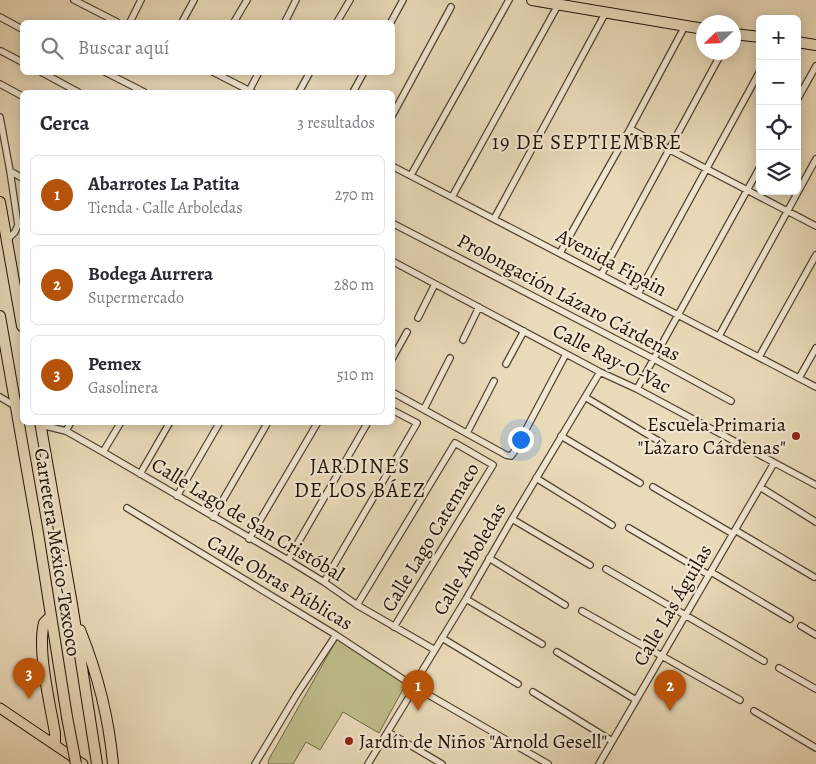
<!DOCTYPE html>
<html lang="es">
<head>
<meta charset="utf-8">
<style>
	body { margin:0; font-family:Alegreya,serif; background:#f7f7f7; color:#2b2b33 }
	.controls { position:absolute; right:15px; top:15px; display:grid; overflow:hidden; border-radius:8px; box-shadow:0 2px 12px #0003 }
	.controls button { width:45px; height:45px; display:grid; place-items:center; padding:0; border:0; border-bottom:1px solid #e1e1e2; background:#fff; color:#2b2b33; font:25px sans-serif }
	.compass { position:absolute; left:696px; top:15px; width:45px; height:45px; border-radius:50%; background:#fff; box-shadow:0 2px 12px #0003; rotate:247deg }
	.you { position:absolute; left:520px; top:439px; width:18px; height:18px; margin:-12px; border:4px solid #fff; border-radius:50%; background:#1a73e8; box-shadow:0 0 0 8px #1a73e833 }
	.badge { display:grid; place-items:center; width:32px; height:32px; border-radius:50%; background:#b45309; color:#fff; font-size:16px; font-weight:700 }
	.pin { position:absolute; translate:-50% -41px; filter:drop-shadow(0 1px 2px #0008) }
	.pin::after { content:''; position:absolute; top:26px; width:18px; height:15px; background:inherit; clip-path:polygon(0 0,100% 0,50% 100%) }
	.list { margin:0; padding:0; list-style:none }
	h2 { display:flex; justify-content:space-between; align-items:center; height:65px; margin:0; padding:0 20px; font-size:21px }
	h2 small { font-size:16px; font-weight:400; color:#7c7c81 }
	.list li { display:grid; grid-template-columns:32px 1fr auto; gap:15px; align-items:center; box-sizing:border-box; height:80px; margin:0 10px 10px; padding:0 10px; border:1px solid #e1e1e2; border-radius:8px }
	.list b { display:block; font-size:19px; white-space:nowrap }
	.list p { margin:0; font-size:16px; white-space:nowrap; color:#7c7c81 }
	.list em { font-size:16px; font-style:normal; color:#7c7c81 }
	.icon { flex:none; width:28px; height:28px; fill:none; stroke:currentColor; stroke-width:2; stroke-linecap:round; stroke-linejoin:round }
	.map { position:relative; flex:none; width:816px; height:764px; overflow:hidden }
	.search { position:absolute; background:#fff; box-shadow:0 2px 12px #0003; left:20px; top:20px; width:375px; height:55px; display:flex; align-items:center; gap:12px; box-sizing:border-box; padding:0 18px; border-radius:8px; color:#7c7c81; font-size:19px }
	.panel { position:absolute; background:#fff; box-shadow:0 2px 12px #0003; left:20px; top:90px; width:375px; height:335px; border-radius:8px }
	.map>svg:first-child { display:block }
	.green { fill:#bebd8a; stroke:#706848 }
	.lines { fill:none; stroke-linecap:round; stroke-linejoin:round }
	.minor-casing { stroke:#544433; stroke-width:8 }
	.primary-casing { stroke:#221206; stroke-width:11 }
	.trunk-casing { stroke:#221206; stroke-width:12 }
	.minor { stroke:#f1e7d2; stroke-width:5.5 }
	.primary { stroke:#e9dab9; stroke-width:9 }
	.trunk { stroke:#e9dab9; stroke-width:10 }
	.trunk-bridge-casing { stroke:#221206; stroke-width:12; stroke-linecap:butt }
	.trunk-bridge { stroke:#e9dab9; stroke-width:10 }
	.poi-dot { fill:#8f2418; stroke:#f1e7d2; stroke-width:2 }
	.labels { text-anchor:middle; stroke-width:4.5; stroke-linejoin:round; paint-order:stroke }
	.street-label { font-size:20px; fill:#221206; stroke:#f1e7d2 }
	.poi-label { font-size:20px; fill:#221206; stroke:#f1e7d2; text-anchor:end }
	.neighbourhood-label { font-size:21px; letter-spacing:1px; fill:#221206; stroke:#f1e7d2 }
</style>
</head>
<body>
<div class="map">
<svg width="816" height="764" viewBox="0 0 816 764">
	<rect width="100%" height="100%" fill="#e9dab9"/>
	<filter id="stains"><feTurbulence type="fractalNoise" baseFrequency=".004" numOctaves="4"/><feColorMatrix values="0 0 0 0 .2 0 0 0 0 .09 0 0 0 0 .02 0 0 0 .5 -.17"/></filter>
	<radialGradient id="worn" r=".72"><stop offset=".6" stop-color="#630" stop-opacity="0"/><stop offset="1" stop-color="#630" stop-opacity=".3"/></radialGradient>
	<path class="green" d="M 337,639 L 407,682 L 379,733 L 343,712 L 320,750 L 306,742 L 293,764 L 268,764 L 269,759 Z"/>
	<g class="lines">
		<defs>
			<path id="minor" d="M 74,0 L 117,22
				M 0,17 L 22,29
				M 130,22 L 141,0
				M 182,22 L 194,0
				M 234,22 L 247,0
				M 285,22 L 296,0
				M 337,22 L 350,0
				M 391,22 L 403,0
				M 1,51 L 22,62
				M 41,72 L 78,92
				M 105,72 L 144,92
				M 213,72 L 252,92
				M 0,84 L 22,96
				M 249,91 L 259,72
				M 299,92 L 310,72
				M 353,92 L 364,72
				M 797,100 L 816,66
				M 392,116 L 451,7
				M 0,117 L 10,171 L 18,225 L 15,232 L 7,240
				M 630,129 L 816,226
				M 392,166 L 816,387
				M 10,171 L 22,178
				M 411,175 L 509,0
				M 452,197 L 558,5
				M 494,219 L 606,12
				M 392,223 L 654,359 L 731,401
				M 560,253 L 630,129 L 685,26
				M 392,261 L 600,372 L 637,389 L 816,485
				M 601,275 L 722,52
				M 638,294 L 760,71
				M 418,318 L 435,284
				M 719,336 L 816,159
				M 463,340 L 479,307
				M 759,357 L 816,255
				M 392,359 L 407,332
				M 506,364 L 524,331
				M 799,378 L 816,348
				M 637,389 L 760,167
				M 392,392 L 506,455 L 511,456 L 514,452 L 566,354
				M 0,397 L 15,406
				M 585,397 L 662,443
				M 424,409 L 450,358
				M 41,425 L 66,431 L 103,452 L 288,560 L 324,582 L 357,605 L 435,650
				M 66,431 L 71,422
				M 467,433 L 494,381
				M 561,436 L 640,483
				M 103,452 L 121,422
				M 140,474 L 170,422
				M 536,478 L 612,525
				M 653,487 L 733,534
				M 760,487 L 816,522
				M 177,496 L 220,422
				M 127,508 L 336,635 L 415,687 L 548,764
				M 213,517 L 268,422
				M 512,519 L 590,565
				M 629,528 L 709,575
				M 735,530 L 814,577
				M 249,539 L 318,422
				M 489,558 L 565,605
				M 288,560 L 368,422
				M 606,569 L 764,661
				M 711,572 L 790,619
				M 324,582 L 417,423 L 392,410
				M 466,599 L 542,644
				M 357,605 L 455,443 L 493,465 L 394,627
				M 582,611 L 740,700
				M 801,626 L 816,635
				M 442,638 L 518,684
				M 557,652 L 636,700
				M 779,668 L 816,689
				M 533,692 L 612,741
				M 754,711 L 816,748
				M 388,732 L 442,764
				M 255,764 L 297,694 L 336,635
				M 368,764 L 415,687 L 419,676 L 466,599 L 512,519 L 600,372
				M 599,764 L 774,463"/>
			<path id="primary" d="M 0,708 L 83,764"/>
			<path id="trunk" d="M 532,0 L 704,29
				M 734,34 L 760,37
				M 797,42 L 816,45
				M 0,202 L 22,326
				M 0,316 L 38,533 L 67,717
				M 40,422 L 72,604 L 97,764
				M 51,616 L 44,623 C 37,650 50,704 55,733 L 55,744
				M 80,630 C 97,672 109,719 113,764"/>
		</defs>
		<use href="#minor" class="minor-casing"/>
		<use href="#primary" class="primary-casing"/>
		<use href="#trunk" class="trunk-casing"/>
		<use href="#minor" class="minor"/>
		<use href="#primary" class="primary"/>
		<use href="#trunk" class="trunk"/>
		<defs>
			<path id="trunk-bridge" d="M 67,717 L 76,764"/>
		</defs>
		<use href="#trunk-bridge" class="trunk-bridge-casing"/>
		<use href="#trunk-bridge" class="trunk-bridge"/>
	</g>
	<g class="poi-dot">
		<circle cx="796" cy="436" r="5"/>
		<circle cx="349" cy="741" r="5"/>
	</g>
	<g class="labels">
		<g class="street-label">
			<text transform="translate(612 262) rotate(28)" y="7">Avenida Fipain</text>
			<text transform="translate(569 297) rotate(28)" y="7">Prolongación Lázaro Cárdenas</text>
			<text transform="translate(612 358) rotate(27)" y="7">Calle Ray-O-Vac</text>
			<text transform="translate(248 519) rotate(31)" y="7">Calle Lago de San Cristóbal</text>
			<text transform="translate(430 537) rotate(-59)" y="7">Calle Lago Catemaco</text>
			<text transform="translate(58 552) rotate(81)" y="7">Carretera México-Texcoco</text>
			<text transform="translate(469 559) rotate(-60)" y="7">Calle Arboledas</text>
			<text transform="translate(280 582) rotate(31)" y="7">Calle Obras Públicas</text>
			<text transform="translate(672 605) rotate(-60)" y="7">Calle Las Águilas</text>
		</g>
		<g class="poi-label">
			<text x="786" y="431">Escuela Primaria<tspan x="786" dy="23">"Lázaro Cárdenas"</tspan></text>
			<text x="359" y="748" text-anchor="start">Jardín de Niños "Arnold Gesell"</text>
		</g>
		<g class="neighbourhood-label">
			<text x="587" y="149">19 DE SEPTIEMBRE</text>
			<text x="360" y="473">JARDINES<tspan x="360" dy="24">DE LOS BÁEZ</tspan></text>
		</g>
	</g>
	<rect width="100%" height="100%" filter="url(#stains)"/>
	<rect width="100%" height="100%" fill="url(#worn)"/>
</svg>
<div class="controls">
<button>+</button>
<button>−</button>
<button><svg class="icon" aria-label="locate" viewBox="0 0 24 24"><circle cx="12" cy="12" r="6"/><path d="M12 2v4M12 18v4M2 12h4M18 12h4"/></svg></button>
<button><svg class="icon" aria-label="layers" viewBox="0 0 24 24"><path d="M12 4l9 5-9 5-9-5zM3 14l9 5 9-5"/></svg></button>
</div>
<svg class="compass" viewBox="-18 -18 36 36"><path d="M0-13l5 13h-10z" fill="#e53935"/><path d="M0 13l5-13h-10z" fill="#7c7c81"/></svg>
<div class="you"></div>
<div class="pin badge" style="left:418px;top:711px">1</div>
<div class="pin badge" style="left:670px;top:711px">2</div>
<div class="pin badge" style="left:29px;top:699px">3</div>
<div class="search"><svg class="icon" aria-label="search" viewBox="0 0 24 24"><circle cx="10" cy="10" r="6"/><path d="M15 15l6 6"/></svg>Buscar aquí</div>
<section class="panel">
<h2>Cerca<small>3 resultados</small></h2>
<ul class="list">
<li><span class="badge">1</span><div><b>Abarrotes La Patita</b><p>Tienda · Calle Arboledas</p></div><em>270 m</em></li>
<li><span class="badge">2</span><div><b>Bodega Aurrera</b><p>Supermercado</p></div><em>280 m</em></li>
<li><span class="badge">3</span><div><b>Pemex</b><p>Gasolinera</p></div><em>510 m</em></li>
</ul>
</section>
</div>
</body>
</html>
